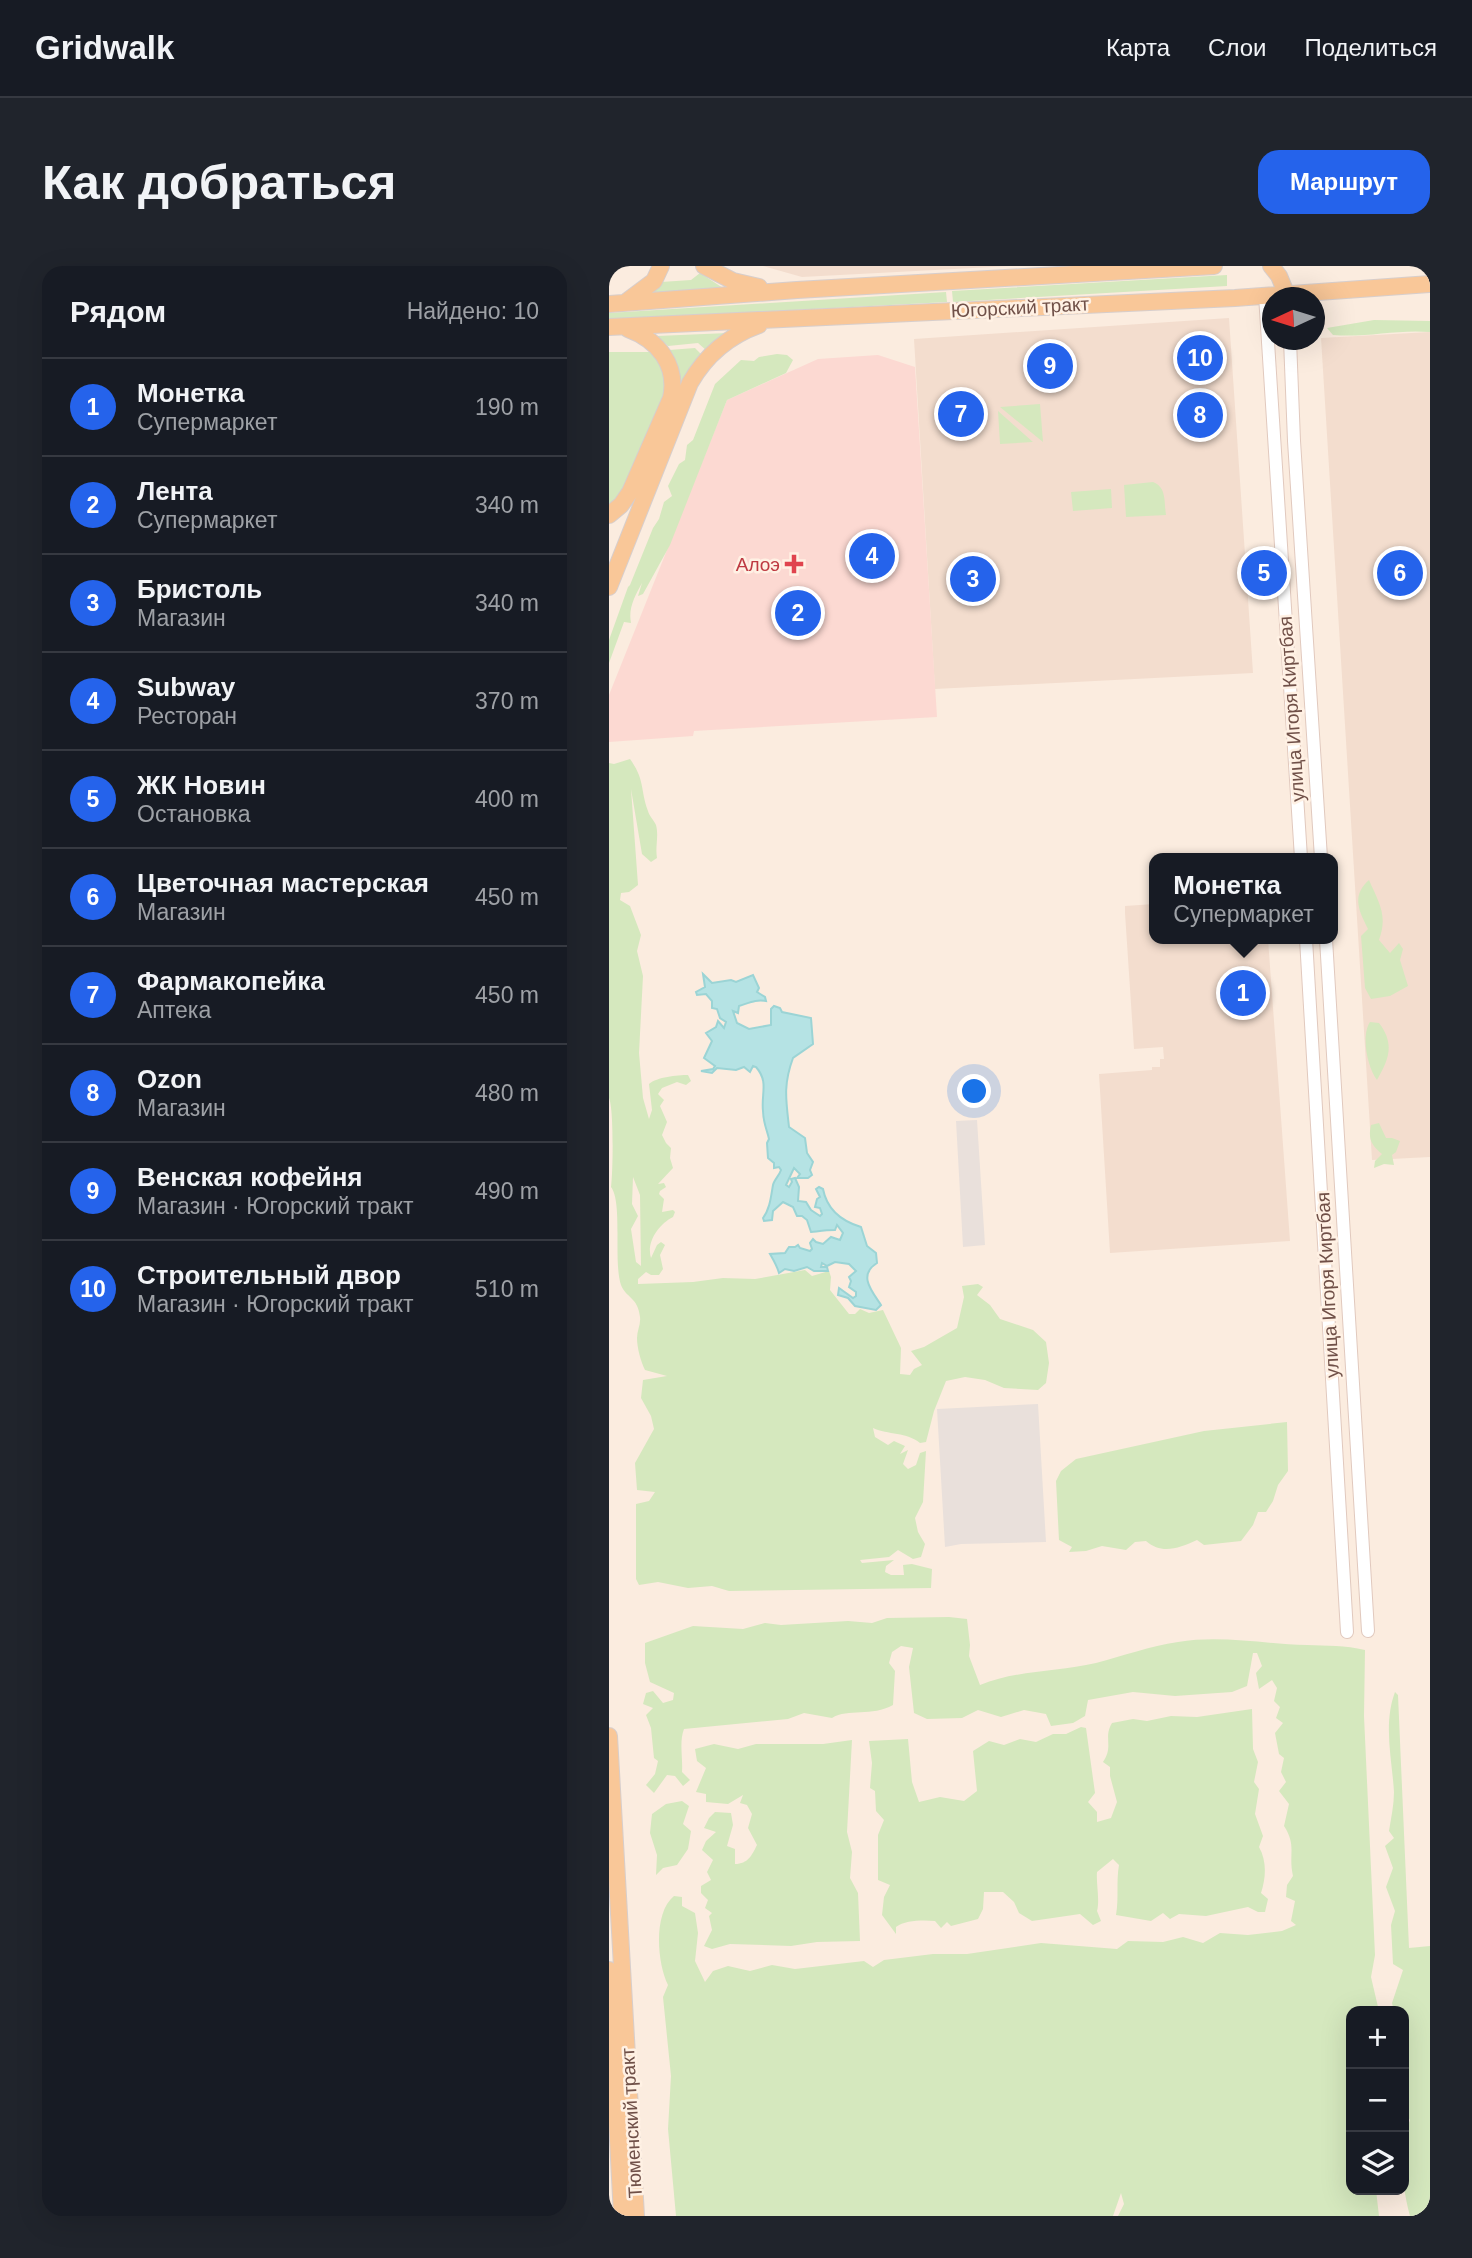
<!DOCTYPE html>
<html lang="ru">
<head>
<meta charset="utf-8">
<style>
	body { margin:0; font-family:Helvetica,sans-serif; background:#20242c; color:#f1f3f6 }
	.controls { position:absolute; right:21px; bottom:21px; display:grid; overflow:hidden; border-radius:14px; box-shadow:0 7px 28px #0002 }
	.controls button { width:63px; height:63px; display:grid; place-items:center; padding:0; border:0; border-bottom:2px solid #363941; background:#171b24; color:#f1f3f6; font:35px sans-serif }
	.compass { position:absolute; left:653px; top:21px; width:63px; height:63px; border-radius:50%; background:#171b24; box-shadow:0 7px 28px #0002; rotate:266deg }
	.you { position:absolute; left:366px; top:826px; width:24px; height:24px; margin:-18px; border:5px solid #fff; border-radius:50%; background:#1a73e8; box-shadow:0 0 0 10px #1a73e833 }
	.badge { display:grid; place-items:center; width:46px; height:46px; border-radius:50%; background:#2563eb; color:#fff; font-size:23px; font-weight:700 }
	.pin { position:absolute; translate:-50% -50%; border:4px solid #fff; box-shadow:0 2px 7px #0006 }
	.popup { position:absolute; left:540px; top:587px; width:189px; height:91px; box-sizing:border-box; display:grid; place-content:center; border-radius:14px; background:#171b24; filter:drop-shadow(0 2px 5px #0005); font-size:23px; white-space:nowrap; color:#9ea1a6 }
	.popup b { font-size:26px; color:#f1f3f6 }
	.popup::after { content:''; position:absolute; left:50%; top:100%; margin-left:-14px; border:14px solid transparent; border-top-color:#171b24 }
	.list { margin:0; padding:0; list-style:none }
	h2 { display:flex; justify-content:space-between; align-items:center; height:91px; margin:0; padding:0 28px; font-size:30px }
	h2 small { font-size:23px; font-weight:400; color:#9ea1a6 }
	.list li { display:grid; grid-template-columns:46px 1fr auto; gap:21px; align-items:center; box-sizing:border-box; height:98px; padding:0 28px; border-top:2px solid #363941 }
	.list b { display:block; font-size:26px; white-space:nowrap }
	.list p { margin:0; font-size:23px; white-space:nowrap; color:#9ea1a6 }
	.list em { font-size:23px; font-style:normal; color:#9ea1a6 }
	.icon { flex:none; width:38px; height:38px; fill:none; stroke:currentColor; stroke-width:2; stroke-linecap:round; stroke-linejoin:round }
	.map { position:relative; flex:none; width:821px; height:1950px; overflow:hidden; border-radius:21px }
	header { display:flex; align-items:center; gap:42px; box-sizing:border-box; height:98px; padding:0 35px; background:#171b24; border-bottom:2px solid #363941 }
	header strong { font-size:33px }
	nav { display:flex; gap:38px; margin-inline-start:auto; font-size:24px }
	.intro { display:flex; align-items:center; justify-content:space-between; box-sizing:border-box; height:168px; padding:0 42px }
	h1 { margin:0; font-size:49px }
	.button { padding:18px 32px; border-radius:21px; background:#2563eb; color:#fff; font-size:24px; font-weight:700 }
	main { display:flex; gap:42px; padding:0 42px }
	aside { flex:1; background:#171b24; border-radius:21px; box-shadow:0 7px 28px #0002 }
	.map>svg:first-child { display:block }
	.residential { fill:#f3ddce }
	.commercial { fill:#fcd9d2 }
	.industrial { fill:#e9e0db }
	.green { fill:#d5e8be; fill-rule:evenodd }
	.water { fill:#b5e3e4; stroke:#9bd4d5; stroke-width:2 }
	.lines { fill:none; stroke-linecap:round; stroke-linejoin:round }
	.minor-casing { stroke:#e1c9be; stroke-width:14 }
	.major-casing { stroke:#d7cecc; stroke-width:18 }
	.minor { stroke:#fff; stroke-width:12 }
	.major { stroke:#f9c798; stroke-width:16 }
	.health-dot { fill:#e0444e; stroke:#fff1e4; stroke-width:2.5 }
	.labels { text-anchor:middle; stroke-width:5; stroke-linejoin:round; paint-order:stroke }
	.street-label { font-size:19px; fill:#705048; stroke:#fff1e4 }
	.health-label { font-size:19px; fill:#be3a42; stroke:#fff1e4; text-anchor:end }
</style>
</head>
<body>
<header>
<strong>Gridwalk</strong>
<nav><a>Карта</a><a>Слои</a><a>Поделиться</a></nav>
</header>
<div class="intro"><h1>Как добраться</h1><a class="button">Маршрут</a></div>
<main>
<aside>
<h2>Рядом<small>Найдено: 10</small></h2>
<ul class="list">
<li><span class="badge">1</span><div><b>Монетка</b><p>Супермаркет</p></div><em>190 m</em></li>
<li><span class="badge">2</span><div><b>Лента</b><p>Супермаркет</p></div><em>340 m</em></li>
<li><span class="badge">3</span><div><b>Бристоль</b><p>Магазин</p></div><em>340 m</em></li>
<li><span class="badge">4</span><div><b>Subway</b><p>Ресторан</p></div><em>370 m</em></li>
<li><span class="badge">5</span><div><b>ЖК Новин</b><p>Остановка</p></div><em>400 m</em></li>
<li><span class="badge">6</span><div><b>Цветочная мастерская</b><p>Магазин</p></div><em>450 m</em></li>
<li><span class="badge">7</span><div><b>Фармакопейка</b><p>Аптека</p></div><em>450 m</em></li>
<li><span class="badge">8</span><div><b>Ozon</b><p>Магазин</p></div><em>480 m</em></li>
<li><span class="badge">9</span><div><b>Венская кофейня</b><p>Магазин · Югорский тракт</p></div><em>490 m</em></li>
<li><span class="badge">10</span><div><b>Строительный двор</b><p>Магазин · Югорский тракт</p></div><em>510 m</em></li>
</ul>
</aside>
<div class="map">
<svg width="821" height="1950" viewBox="0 0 821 1950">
	<rect width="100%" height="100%" fill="#fbecdf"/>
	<path class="residential" d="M 154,0 L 402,0 L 193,11 Z
		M 620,52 L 644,407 L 326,423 L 305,73 Z
		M 821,66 L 821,891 L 763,894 L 712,72 Z
		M 545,638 L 545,673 L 659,673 L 681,975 L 501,987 L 490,808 L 543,804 L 543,801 L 551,801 L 551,793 L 555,793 L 554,781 L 525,783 L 516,647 L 516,640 Z"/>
	<path class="commercial" d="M 269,89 L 306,101 L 328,451 L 85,465 L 84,470 L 0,476 L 0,429 L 118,134 L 209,93 Z"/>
	<path class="industrial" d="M 368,854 L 376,979 L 354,981 L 347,855 Z
		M 429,1138 L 437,1276 L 352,1278 L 336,1281 L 328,1143 Z"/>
	<path class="green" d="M 91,7 L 114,22 L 42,27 L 52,16 L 82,14 Z
		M 618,9 L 618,20 L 344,36 L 343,25 Z
		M 337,26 L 338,36 L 0,54 L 0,47 Z
		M 765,54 L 821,55 L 821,66 C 788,63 757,72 724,69 L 718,62 Z
		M 119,67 L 98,85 L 89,77 L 59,80 L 48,70 Z
		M 86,82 L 92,88 L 81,101 L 71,120 L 65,91 L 60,84 Z
		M 0,86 L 43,86 C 52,99 57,108 56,124 L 18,224 L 0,240 Z
		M 168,88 L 178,89 L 184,94 L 177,107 L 118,134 L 61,279 L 34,328 L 29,330 L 33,317 C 26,330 19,342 22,357 L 15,356 L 0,397 L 0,374 L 19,321 L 21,319 L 44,262 L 50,253 L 55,236 L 63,230 L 59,220 L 70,198 L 76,194 L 78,179 L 84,174 L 106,118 L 132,94 L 145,95 L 150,91 Z
		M 431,138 L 434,176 L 391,141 Z
		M 389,145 L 424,176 L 391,178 Z
		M 544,216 C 558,221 555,237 557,249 L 517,251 L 515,219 Z
		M 502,223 L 503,242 L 464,245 L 462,226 Z
		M 21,493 C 36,514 31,522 39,545 C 40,550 45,554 47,559 C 50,570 46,581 48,592 L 42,596 L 33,588 L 22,523 L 29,619 L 20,626 L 12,627 L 11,634 L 21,640 L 32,669 L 28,685 L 34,710 L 30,787 L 34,832 L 40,853 L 43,844 L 40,818 C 48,811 68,809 79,809 L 82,815 L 77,819 L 68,816 L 53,822 L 49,828 L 55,834 L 51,840 L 58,856 L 53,869 L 57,877 L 62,882 L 61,892 L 64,902 L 49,918 L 55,917 L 57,921 L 51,925 L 50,928 L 55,933 L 53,946 L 64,944 L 66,946 L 64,951 C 50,958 37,976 42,992 L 48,979 L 52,976 L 56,979 L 51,989 L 54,1003 L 50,1009 L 42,1009 L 37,1006 L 29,1013 L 29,1018 L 84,1016 L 114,1012 L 146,1013 L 196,1004 L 203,1010 L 220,1005 L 222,1011 L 221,1024 L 240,1048 L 246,1048 L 251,1043 L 260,1047 L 274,1044 L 292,1082 L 291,1108 L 301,1109 L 305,1103 L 313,1099 L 302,1085 L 315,1081 L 348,1062 L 355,1031 L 353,1020 L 369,1018 L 374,1021 L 368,1029 L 381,1039 L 391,1053 L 424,1064 L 437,1076 L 440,1097 L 437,1117 L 429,1124 L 395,1122 L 376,1114 L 356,1111 L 337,1115 L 325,1145 L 317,1176 L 311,1177 C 298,1166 279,1169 264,1162 L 266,1171 L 279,1179 L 285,1175 L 296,1180 L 291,1188 L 299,1184 L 294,1198 L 299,1203 L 307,1199 L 311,1187 L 317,1185 L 314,1236 L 306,1252 L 309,1266 L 316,1278 L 312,1291 L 304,1293 L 289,1284 L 280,1291 L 251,1294 L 253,1297 L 285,1294 L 277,1300 L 276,1306 L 282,1309 L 295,1309 L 294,1299 L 303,1298 L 323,1303 L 322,1322 L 120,1325 L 103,1320 L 79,1322 L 49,1316 L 30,1319 L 27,1313 L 27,1238 L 40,1235 L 46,1226 L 28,1224 L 26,1197 L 45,1163 L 42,1150 L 32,1132 L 34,1114 L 58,1110 L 36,1104 C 32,1096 28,1082 28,1072 C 28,1065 32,1058 31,1051 C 29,1031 17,1032 12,1019 C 4,995 14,937 2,921 C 4,906 5,843 0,832 L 0,497 L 5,498 ZM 24,911 L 31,929 L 32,1000 L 27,996 L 22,963 L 29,950 L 23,938 Z
		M 760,614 C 770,637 779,649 770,674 L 781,687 L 790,677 L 794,683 L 791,694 L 799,720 L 781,730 L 762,733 L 756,722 L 752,670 L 759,663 C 750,645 742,630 760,614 Z
		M 761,756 L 770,757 C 786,778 780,793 768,814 C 758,801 752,769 761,756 Z
		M 770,857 L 777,872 L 783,872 L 791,875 L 787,886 L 783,889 L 785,899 L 775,898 L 765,902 L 766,895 L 773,888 C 762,879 759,873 762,859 Z
		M 678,1156 L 679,1205 L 669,1219 L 664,1235 L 657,1246 L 649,1246 L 644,1259 L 632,1275 L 595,1279 L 588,1274 C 570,1282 553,1289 537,1275 L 526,1276 L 517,1284 L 493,1280 L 477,1285 L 460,1286 L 463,1281 L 450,1274 L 447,1215 L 452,1205 L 467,1193 L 595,1165 Z
		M 340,1351 L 358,1353 L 361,1379 L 360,1390 L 371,1419 C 408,1404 448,1406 487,1397 C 514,1390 541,1380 569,1376 C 612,1369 655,1378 698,1379 C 718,1380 736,1379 756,1384 L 755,1450 L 766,1689 L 762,1711 L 769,1741 L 768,1745 L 742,1745 L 742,1924 L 767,1924 L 770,1950 L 509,1950 L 515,1938 L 512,1927 L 504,1950 L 67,1950 L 59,1863 L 62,1810 L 54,1731 L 59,1719 C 48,1697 44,1647 65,1630 L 73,1631 L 73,1640 L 86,1647 L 89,1667 L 86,1695 L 96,1716 L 104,1705 L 119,1700 L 141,1705 L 163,1699 L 186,1703 L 255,1695 L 264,1701 L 275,1694 L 324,1688 L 358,1688 L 432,1677 L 508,1683 L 519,1675 L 554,1676 L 574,1671 L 594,1677 L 611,1667 L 639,1669 L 673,1665 L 687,1659 L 682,1655 L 686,1635 L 677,1631 L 678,1619 L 684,1610 C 679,1588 688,1580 675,1560 L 680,1538 L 670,1525 L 677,1516 L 672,1506 L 675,1492 L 670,1488 L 666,1467 L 674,1457 L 667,1452 L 671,1441 L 665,1435 L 668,1422 L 663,1414 L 650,1423 L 647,1407 L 653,1400 L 648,1387 L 644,1387 L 638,1420 L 623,1426 L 566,1430 L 524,1426 L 479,1434 L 476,1450 L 464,1457 L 442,1460 L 437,1448 L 415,1444 L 392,1451 L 369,1444 L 353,1452 L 318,1453 L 305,1447 L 300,1401 L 304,1382 L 292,1380 L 283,1386 L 280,1397 L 286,1405 L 284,1439 C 263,1451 239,1442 223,1452 L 195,1447 L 179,1453 L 75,1463 C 70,1476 74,1492 73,1506 L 81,1514 L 74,1520 L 66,1510 L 58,1509 L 45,1527 L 37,1519 L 46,1508 L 49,1495 L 45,1492 L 42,1462 L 37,1449 L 44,1442 L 34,1438 L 37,1427 L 44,1425 L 54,1437 L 64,1434 L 65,1427 L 41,1416 L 36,1397 L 36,1377 L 84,1360 L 134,1363 L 156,1357 L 172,1359 L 239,1355 L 263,1357 L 278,1352 Z
		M 786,1426 L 789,1429 L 800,1682 L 821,1680 L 821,1950 L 801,1950 C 793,1920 789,1884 801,1854 L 795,1845 L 795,1809 L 797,1804 L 795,1800 L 795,1745 L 785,1745 L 783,1737 L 794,1704 L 784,1698 L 782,1659 L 786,1645 L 777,1621 L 784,1602 L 776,1580 L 785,1572 L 780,1565 C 782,1552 785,1539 785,1526 C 783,1493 774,1458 786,1426 Z
		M 643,1443 L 644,1483 L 649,1496 L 645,1516 L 650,1523 L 646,1548 L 654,1570 L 650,1581 C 658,1595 657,1612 652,1627 L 659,1633 L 656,1646 L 649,1646 L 639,1641 L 597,1650 L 570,1648 L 561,1653 L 554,1647 L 542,1655 L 507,1649 C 510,1632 507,1616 510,1599 L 504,1593 L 488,1606 C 487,1618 491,1634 488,1645 L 492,1655 L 484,1659 L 471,1648 L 423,1655 L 410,1647 L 405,1636 L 394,1626 L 375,1626 L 374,1643 L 369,1653 L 342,1660 L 338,1656 L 332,1662 L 326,1655 C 314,1654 296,1654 287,1661 L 287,1668 L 273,1649 L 275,1631 L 281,1619 L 269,1614 L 269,1569 L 275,1554 L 267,1545 L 266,1525 L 261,1522 L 263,1497 L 260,1475 L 299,1473 L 303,1516 L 310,1536 L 331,1531 L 355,1535 L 368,1525 L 364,1485 L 380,1475 L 395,1479 L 411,1473 L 427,1476 L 444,1468 L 457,1468 L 472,1461 L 477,1462 L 486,1527 L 479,1536 L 488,1546 L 488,1556 L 502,1552 L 508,1536 L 501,1510 L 501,1501 L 494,1496 C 505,1480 494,1472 503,1457 L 524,1453 L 538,1455 L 562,1450 L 588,1451 Z
		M 243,1474 L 238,1566 L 243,1586 L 241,1612 L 249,1627 L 251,1675 L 208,1676 L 182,1680 L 121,1678 L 103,1683 L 95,1680 L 103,1664 L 100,1650 L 103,1647 L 96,1642 L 99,1634 L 92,1627 L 92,1620 L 102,1614 L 98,1606 L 104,1594 L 93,1584 L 97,1575 L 107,1566 L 95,1562 L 100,1552 L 106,1546 L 122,1547 L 124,1559 L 118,1580 L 126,1583 L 126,1598 C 139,1598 143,1589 148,1579 L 139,1562 L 143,1548 L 138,1539 L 131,1537 L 134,1529 L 119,1538 L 97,1536 L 97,1528 L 87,1526 L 97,1502 L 88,1495 L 86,1483 L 105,1478 L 129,1483 L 147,1478 L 214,1478 Z
		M 73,1535 L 80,1540 L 74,1558 L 82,1565 L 79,1583 L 68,1599 L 54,1602 L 47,1609 L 48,1589 L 41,1567 L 43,1548 L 57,1538 Z"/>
	<path class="water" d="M 94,708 L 103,717 L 122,714 L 127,716 L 144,709 L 150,722 L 148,726 L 156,731 L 157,735 C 147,733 140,737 130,740 L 129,747 L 124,745 L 128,757 L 140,763 L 162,759 L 162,743 L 165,740 L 171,742 L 173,746 L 202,752 L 204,778 L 184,792 C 174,819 177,834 180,861 L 196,872 L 198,887 L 204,896 L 201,904 L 203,909 L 199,912 L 188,912 L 191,908 L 185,902 L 177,919 L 180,921 L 183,916 L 182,913 L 186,912 L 190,921 L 189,935 L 197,936 L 202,944 L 211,950 L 213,948 L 211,942 L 206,941 L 208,933 L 211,931 L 207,923 L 210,921 L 214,923 C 218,944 232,955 252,961 L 258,980 L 267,987 L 268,997 C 249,1009 262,1024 272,1039 L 267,1044 L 246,1040 L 239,1032 L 229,1029 L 230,1022 L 244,1032 L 247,1030 L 247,1026 L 240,1021 L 242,1015 L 240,1011 L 247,1005 L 240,998 L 226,996 L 218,1000 L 213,997 L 212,1001 L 218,1001 L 219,1005 L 205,1005 L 198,1001 L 185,1005 L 176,1003 L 170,1007 C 168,1000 165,995 161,988 L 176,987 L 180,981 L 186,981 L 189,979 L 191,982 L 201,985 L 203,983 L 201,977 L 204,973 L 207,976 L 214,978 L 222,971 L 231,974 L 234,967 L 228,959 L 226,964 C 217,964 211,965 202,966 L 198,954 L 193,950 L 188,950 L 184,941 L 174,936 L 164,945 L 163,954 L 155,955 L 154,952 C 161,943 162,930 164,919 C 165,914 170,910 172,904 L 170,901 L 165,902 L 165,897 L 159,892 L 158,877 L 160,873 C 158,864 154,856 154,845 C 152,827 160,816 147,801 L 144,800 L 141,806 L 135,801 L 127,804 L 108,802 L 103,807 L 92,805 L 104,803 L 106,800 L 95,792 L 103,775 L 97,767 L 107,761 L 109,755 L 115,762 L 117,756 L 111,752 L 108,743 L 103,742 L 103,735 L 97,728 L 88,729 L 87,726 L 96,721 Z"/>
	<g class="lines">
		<defs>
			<path id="minor" d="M 656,29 L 692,592
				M 681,74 L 685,175 L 712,592
				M 697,673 L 738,1366
				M 717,673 L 759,1365"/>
			<path id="major" d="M 95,0 L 124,15 L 150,21
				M 662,0 L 670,10 L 677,27
				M 17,36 L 45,15 L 52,0
				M 0,38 L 188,24 L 605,0
				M 0,61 L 626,32 L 821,18
				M 0,249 L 12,239 L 21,226 L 62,132 C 69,99 49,74 19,63
				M 0,321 L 81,117 C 97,89 119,70 150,59
				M 0,1470 L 27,1950
				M 0,1704 L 13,1950"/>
		</defs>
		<use href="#minor" class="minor-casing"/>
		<use href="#major" class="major-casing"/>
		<use href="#minor" class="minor"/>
		<use href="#major" class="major"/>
	</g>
	<path class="health-dot" d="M181.5 287.5h7v7h7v7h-7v7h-7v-7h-7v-7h7z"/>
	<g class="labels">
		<g class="street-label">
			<text transform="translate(411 41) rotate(-3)" y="7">Югорский тракт</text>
			<text transform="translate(682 443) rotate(-94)" y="7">улица Игоря Киртбая</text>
			<text transform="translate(718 1019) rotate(-93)" y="7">улица Игоря Киртбая</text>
			<text transform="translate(22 1857) rotate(-93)" y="7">Тюменский тракт</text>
		</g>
		<g class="health-label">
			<text x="171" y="305">Алоэ</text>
		</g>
	</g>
</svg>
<div class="controls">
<button>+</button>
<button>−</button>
<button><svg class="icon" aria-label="layers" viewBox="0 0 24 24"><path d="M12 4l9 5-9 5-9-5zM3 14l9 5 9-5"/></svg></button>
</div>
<svg class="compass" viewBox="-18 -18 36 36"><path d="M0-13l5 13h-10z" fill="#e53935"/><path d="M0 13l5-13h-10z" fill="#9ea1a6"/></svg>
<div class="you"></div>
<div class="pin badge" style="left:634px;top:727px">1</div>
<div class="popup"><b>Монетка</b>Супермаркет</div>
<div class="pin badge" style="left:189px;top:347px">2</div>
<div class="pin badge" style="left:364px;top:313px">3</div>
<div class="pin badge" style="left:263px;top:290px">4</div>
<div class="pin badge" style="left:655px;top:307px">5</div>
<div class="pin badge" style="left:791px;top:307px">6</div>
<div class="pin badge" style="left:352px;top:148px">7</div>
<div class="pin badge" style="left:591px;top:149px">8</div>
<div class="pin badge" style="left:441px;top:100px">9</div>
<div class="pin badge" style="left:591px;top:92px">10</div>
</div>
</main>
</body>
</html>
